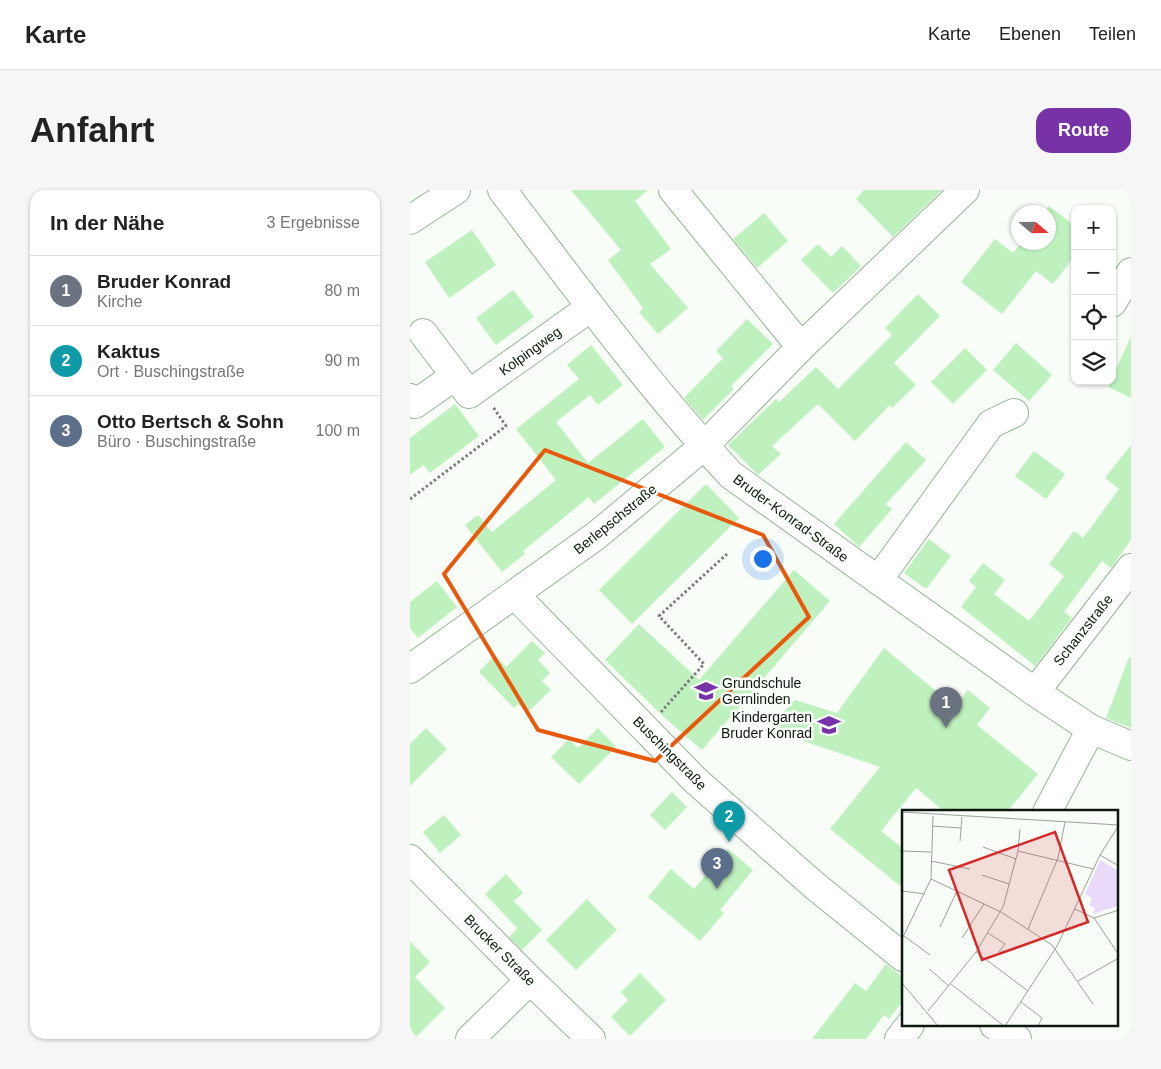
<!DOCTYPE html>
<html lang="de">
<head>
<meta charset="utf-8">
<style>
	body { margin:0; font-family:Arial,sans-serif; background:#f6f6f6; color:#222 }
	.controls { position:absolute; right:15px; top:15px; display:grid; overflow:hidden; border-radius:10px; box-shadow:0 1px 4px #0004 }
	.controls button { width:45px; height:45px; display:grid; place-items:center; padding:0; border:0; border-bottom:1px solid #e0e0e0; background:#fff; color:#222; font:25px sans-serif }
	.compass { position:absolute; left:601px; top:15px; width:45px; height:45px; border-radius:50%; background:#fff; box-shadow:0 1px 4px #0004; rotate:110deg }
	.you { position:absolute; left:352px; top:368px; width:18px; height:18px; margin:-12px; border:4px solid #fff; border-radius:50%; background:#1a73e8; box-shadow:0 0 0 8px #1a73e833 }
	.badge { display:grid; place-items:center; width:32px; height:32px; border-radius:50%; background:#7632a6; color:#fff; font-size:16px; font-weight:700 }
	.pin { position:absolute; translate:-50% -41px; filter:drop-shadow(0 1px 2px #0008) }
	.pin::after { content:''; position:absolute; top:26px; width:18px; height:15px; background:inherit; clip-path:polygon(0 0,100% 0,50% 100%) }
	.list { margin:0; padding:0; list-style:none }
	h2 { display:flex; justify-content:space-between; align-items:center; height:65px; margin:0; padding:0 20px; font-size:21px }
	h2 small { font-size:16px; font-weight:400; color:#767676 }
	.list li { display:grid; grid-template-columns:32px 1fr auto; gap:15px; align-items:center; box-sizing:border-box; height:70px; padding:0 20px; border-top:1px solid #e0e0e0 }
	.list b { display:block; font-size:19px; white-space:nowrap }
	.list p { margin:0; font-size:16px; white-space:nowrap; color:#767676 }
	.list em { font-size:16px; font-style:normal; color:#767676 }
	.icon { flex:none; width:28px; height:28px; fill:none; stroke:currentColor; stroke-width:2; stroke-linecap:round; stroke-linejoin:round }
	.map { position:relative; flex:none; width:721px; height:849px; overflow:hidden; border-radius:15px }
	header { display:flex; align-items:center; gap:30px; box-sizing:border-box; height:70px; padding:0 25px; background:#fff; border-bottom:1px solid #e0e0e0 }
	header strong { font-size:24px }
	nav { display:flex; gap:28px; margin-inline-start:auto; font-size:18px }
	.intro { display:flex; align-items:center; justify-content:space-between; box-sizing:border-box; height:120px; padding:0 30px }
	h1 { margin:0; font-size:35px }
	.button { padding:12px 22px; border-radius:15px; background:#7632a6; color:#fff; font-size:18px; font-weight:700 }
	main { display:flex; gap:30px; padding:0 30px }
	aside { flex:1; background:#fff; border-radius:15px; box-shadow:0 1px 4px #0004 }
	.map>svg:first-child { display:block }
	.building { fill:#bff1be }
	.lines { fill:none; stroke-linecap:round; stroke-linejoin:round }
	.minor-casing { stroke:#98b298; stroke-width:30 }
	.path { stroke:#787f78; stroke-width:3; stroke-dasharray:2.5 2.5; stroke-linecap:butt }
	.minor { stroke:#fff; stroke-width:28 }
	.marked { fill:none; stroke:#e8590c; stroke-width:4; stroke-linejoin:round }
	.labels { text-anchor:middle; stroke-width:5; stroke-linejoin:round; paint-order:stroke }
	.street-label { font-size:14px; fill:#0e170e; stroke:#f8fdf8 }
	.poi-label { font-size:14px; fill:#0e170e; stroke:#f8fdf8; text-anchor:start }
	.inset-road { fill:none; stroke:#9aa19a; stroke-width:1 }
	.view { fill:#d62828; fill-opacity:0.15; stroke:#d62828; stroke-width:2.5 }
	.inset-edge { fill:none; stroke:#0e170e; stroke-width:2.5 }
</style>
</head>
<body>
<header>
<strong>Karte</strong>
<nav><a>Karte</a><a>Ebenen</a><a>Teilen</a></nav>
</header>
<div class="intro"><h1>Anfahrt</h1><a class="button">Route</a></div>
<main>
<aside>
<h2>In der Nähe<small>3 Ergebnisse</small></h2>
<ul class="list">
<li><span class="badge" style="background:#6b7280">1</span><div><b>Bruder Konrad</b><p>Kirche</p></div><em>80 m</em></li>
<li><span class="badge" style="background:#0f9aa8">2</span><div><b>Kaktus</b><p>Ort · Buschingstraße</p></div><em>90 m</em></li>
<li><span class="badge" style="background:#5c6f8a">3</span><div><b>Otto Bertsch &amp; Sohn</b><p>Büro · Buschingstraße</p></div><em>100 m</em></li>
</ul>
</aside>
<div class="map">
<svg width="721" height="849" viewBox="0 0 721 849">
	<rect width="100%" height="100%" fill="#f8fdf8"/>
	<path class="building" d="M 161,0 L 238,0 L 225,11 L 261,59 L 240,74 L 278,118 L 248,144 L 229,122 L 233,118 L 198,70 L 211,60 Z
		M 454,0 L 532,0 L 483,47 L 446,9 Z
		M 639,16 L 665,36 L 665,66 L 643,94 L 626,81 L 592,124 L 551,92 L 585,49 L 603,63 L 612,52 L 638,52 L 638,22 L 634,22 Z
		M 354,23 L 378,51 L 347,78 L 323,49 Z
		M 62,40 L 86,75 L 39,108 L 15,72 Z
		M 408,54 L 421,67 L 432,56 L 451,76 L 423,103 L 391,70 Z
		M 103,100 L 124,127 L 86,155 L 66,128 Z
		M 508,104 L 530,126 L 484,173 L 506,195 L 482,218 L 480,215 L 445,251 L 408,214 L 362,256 L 371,264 L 348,285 L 318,255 L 366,209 L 369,212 L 406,177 L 428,199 L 482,145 L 475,138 Z
		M 337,129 L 363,154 L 321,196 L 324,199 L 293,230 L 274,208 L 313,168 L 306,161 Z
		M 721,147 L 721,208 L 698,197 L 700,191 L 702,191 L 702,187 Z
		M 606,153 L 642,185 L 619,211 L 583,180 Z
		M 181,155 L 213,195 L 188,215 L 180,205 L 146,232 L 178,273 L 233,229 L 255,257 L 184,314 L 179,307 L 113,361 L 115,364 L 92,382 L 55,335 L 68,325 L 82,342 L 146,290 L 106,239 L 169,189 L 157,175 Z
		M 555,158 L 577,180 L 543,214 L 521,192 Z
		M 45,214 L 69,246 L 20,283 L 13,275 L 0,285 L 0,248 Z
		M 496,252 L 516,270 L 476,314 L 482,319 L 449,357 L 424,334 Z
		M 721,255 L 721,350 L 701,378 L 692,371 L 654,422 L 662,428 L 625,476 L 551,417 L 566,397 L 559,391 L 573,373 L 595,390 L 584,404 L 619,431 L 654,386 L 639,374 L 664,341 L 673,348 L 709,299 L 695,288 Z
		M 624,261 L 655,284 L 636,309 L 605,286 Z
		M 296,294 L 329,328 L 222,434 L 189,400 Z
		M 519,349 L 541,366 L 516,399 L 494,383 Z
		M 384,380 L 420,411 L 292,560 L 256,529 L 195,470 L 229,434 L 289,490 Z
		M 27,391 L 47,417 L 8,448 L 0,438 L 0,412 Z
		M 122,451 L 135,463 L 128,470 L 140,483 L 132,491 L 141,500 L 117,523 L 108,514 L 104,518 L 69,482 L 85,465 L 96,477 Z
		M 474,458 L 544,516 L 558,500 L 580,518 L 567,535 L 628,584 L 597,622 L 535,622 L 506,598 L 471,641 L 494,659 L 494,699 L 420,639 L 470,577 L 358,539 L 385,510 L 427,523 Z
		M 719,467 L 721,468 L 721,538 L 696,528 Z
		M 16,538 L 37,559 L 0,596 L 0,554 Z
		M 188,538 L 206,557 L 169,594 L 141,567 L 159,549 L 168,558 Z
		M 262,602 L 277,617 L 255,640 L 240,625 Z
		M 34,625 L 51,645 L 30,663 L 13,642 Z
		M 318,659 L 343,680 L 310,720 L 314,723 L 290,751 L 238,707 L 261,679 L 284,699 Z
		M 96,684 L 113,703 L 104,711 L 132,740 L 112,760 L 99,747 L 107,738 L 75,704 Z
		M 177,709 L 207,740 L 166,780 L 136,750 Z
		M 0,751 L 20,772 L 5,787 L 35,818 L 4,849 L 0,849 Z
		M 476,774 L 494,788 L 494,810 L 479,829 L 474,825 L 456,849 L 402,849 L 445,793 L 456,801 Z
		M 230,783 L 256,810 L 220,846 L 201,827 L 218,810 L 211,802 Z"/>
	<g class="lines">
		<defs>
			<path id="minor" d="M 92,0 C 166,97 238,196 321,285 L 625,502 L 681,539 L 721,556
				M 263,0 L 391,157
				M 0,30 L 46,0
				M 702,113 L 721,82
				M 13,143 L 59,204 L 181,117
				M 0,208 L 5,214 L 45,186
				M 468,390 L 581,234 L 604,223
				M 105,405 L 285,590 L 405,696 L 493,767
				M 0,479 L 187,345 L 294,256 L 391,157 L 555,0
				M 625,502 L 721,378
				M 637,622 L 681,539
				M 0,669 L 120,790 L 181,849
				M 584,835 L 607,849
				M 60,849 L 120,790
				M 489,849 L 500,835"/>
		</defs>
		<use href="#minor" class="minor-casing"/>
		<path class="path" d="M 0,309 L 96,236 L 83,217
			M 251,522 L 294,474 L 249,426 L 317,364"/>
		<use href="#minor" class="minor"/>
	</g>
	<path class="marked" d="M 135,260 L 353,345 L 399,427 L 245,571 L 128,540 L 34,384 Z"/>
	<defs>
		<symbol id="school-bare" viewBox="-9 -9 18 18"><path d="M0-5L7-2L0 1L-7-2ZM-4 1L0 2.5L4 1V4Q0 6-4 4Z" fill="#7632a6" stroke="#f8fdf8" stroke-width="2.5" paint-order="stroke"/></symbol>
	</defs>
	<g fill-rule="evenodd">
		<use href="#school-bare" x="280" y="485" width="32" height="32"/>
		<use href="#school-bare" x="403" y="519" width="32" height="32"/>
	</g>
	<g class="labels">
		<g class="street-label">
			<text transform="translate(120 161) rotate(-36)" y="5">Kolpingweg</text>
			<text transform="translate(381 328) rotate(36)" y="5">Bruder-Konrad-Straße</text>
			<text transform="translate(205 329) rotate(-39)" y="5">Berlepschstraße</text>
			<text transform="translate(673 440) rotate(-52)" y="5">Schanzstraße</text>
			<text transform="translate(260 563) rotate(45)" y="5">Buschingstraße</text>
			<text transform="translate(90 760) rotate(45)" y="5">Brucker Straße</text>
		</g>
		<g class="poi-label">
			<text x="312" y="498">Grundschule<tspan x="312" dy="16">Gernlinden</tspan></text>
			<text x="402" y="532" text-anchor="end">Kindergarten<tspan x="402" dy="16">Bruder Konrad</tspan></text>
		</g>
	</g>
	<g transform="translate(492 620)">
		<rect width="216" height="216" fill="#f8fdf8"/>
		<path d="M 198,50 L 215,60 L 215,96 L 191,104 L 193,98 L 187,95 L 190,88 L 183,84 Z" fill="#eadafa"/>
		<path class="inset-road" d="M 0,2 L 217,15M 30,16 L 59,18M 58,31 L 60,7M 81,37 L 114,49M 0,41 L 29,42M 116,41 L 191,59M 198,45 L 217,56M 29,51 L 68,59M 80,65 L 107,74M 29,69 L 99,102 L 150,135 L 191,194M 0,81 L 23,84M 173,99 L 192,108 L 217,145M 192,108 L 217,100M 38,117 L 55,81M 126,119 L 156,48 L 163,12M 86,123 L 103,134 L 97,142M 2,126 L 28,145M 60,128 L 82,94M 0,129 L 29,69 L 31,6M 74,142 L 126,181M 27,159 L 47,176M 176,171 L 217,148M 0,173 L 36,216M 49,174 L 102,216M 119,192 L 140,208 L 136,216M 26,201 L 74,142 L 101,97 L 116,41 L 118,19M 103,216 L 155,136 L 198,45 L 217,15"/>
		<path class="view" d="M 153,22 L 186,112 L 80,150 L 47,60 Z"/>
		<rect width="216" height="216" class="inset-edge"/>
	</g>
</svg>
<div class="controls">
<button>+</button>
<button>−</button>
<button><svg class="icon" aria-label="locate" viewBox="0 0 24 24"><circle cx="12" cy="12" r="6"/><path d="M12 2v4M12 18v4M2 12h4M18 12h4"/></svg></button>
<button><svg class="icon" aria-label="layers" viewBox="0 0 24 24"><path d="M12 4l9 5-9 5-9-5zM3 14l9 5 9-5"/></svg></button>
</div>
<svg class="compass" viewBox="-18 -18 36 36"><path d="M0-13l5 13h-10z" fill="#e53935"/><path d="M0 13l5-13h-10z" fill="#767676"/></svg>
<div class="you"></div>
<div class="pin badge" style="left:536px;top:538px;background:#6b7280">1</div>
<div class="pin badge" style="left:319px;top:652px;background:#0f9aa8">2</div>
<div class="pin badge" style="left:307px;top:699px;background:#5c6f8a">3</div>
</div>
</main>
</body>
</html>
